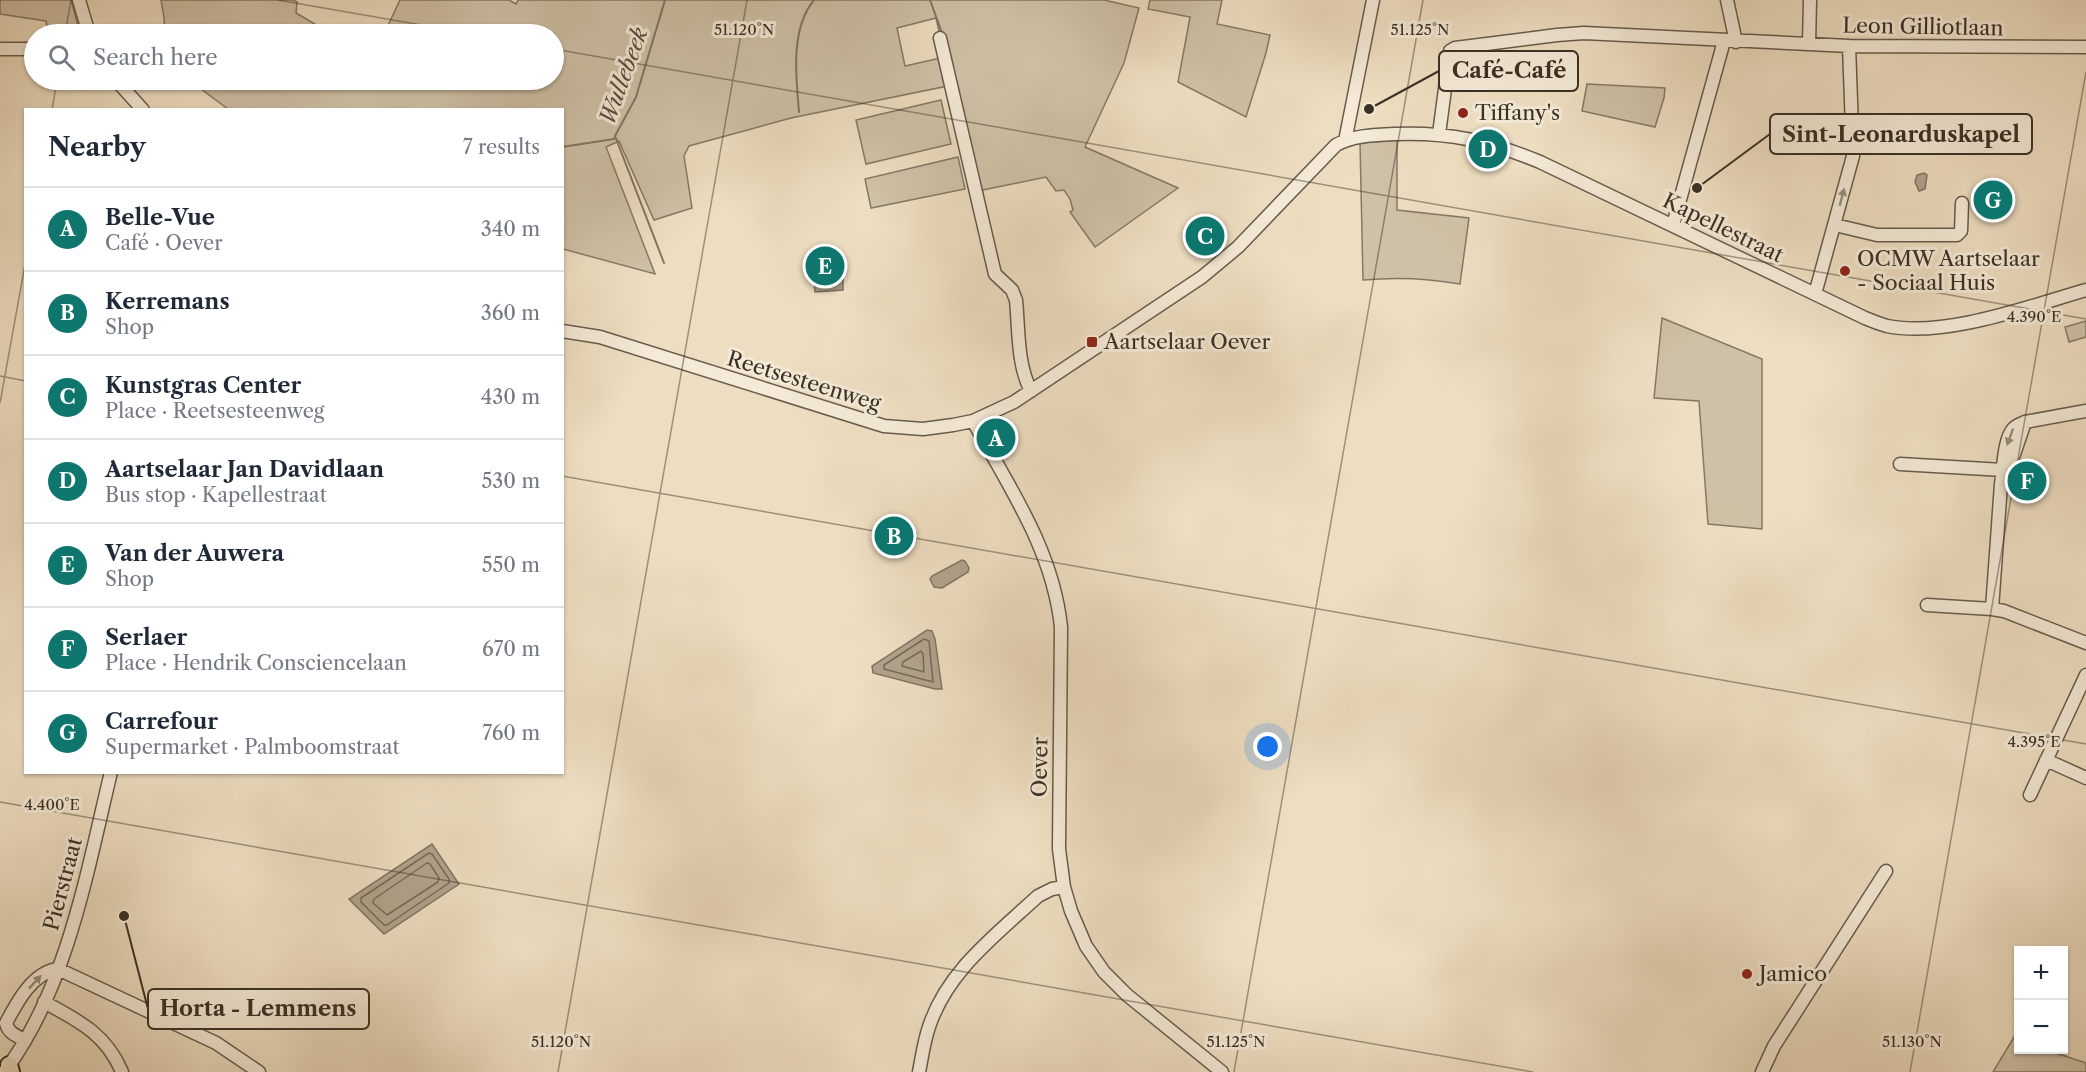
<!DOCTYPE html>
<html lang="en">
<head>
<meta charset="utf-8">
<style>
	body { margin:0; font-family:"Libre Caslon Text",serif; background:#f2f2f3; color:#1f2937 }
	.controls { position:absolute; right:18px; bottom:18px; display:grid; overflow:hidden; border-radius:0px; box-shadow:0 2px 4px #0004 }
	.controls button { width:54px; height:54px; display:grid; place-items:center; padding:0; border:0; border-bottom:2px solid #e0e1e3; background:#fff; color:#1f2937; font:30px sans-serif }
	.you { position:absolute; left:1268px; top:747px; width:21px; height:21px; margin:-15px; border:4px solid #fff; border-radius:50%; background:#1a73e8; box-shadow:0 0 0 9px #1a73e833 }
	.badge { display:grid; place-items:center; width:39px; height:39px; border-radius:50%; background:#0f766e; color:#fff; font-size:20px; font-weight:700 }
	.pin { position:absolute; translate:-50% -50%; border:3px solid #fff; box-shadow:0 2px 6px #0006 }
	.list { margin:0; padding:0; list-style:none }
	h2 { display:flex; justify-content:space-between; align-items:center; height:78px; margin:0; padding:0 24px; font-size:26px }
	h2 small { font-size:20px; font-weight:400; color:#747a83 }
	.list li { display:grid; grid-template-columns:39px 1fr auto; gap:18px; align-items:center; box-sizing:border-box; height:84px; padding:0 24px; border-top:2px solid #e0e1e3 }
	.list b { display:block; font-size:22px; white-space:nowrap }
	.list p { margin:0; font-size:20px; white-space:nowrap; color:#747a83 }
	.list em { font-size:20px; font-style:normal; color:#747a83 }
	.icon { flex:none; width:33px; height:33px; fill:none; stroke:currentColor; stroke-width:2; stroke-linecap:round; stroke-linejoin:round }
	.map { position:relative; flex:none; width:2086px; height:1072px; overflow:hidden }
	.search { position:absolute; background:#fff; box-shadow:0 2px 4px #0004; left:24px; top:24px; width:540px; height:66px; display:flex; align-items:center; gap:15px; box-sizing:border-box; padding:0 21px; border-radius:33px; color:#747a83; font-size:22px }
	.panel { position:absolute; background:#fff; box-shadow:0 2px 4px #0004; left:24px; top:108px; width:540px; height:666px; border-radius:0px }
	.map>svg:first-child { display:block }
	.green { fill:#cfc1a7; stroke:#847966; stroke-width:1.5; fill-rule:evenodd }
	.water { fill:#b1a38c; stroke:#817563; stroke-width:1.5 }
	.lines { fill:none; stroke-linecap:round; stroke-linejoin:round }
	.shore { stroke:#766a59; stroke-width:1.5 }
	.stream { stroke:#817563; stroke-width:2 }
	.minor-casing { stroke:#675c4d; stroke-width:15 }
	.highway-casing { stroke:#3a3126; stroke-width:20 }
	.minor { stroke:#f4ead7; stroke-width:12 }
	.highway { stroke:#eedec1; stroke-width:16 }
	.oneway { fill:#978e7e }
	.ticks { fill:none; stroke:#3a3126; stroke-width:1.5; stroke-opacity:0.45 }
	.poi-dot { fill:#8f2418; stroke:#f4ead7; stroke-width:2 }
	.labels { text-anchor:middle; stroke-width:6; stroke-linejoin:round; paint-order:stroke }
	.street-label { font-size:21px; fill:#3a3126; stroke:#f4ead7 }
	.poi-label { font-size:21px; fill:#3a3126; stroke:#f4ead7; text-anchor:start }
	.water-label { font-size:22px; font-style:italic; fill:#584e40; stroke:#f4ead7 }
	.ticks-label { font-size:15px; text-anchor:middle; fill:#3a3126; stroke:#f4ead7; stroke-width:6; stroke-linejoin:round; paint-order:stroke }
	.leader { fill:none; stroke:#3a3126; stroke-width:2 }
	.callout-dot { fill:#3a3126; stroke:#f4ead7; stroke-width:2 }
	.callout { fill:#f4ead7; stroke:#3a3126; stroke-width:2 }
	.callout-label { font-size:22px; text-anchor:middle; font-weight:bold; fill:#3a3126 }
</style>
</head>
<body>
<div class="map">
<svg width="2086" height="1072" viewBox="0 0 2086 1072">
	<rect width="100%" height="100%" fill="#eedec1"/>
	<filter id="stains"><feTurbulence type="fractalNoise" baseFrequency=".00333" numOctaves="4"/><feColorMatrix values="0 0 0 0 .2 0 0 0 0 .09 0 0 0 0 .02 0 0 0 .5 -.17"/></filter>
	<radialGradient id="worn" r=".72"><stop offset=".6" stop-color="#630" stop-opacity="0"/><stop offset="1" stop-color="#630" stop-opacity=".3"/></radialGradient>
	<path class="green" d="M 0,0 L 71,0 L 79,29 L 65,34 L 48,34 L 46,21 L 0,14 Z
		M 161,0 L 293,0 L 297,2 L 296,13 L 332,34 L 165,34 L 164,17 Z
		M 400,0 L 509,0 L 516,4 L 518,0 L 1104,0 L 1139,8 L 1124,63 L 1085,147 L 1178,188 L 1095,247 L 1070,212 L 1073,210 L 1070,199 L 1064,190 L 1056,191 L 1046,177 L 973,192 L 948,86 L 791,118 L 689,146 L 684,156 L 692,208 L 654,220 L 619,141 L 606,147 L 655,274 L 563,249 L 562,110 L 228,109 L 189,80 L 554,80 L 554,34 L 384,34 ZM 936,18 L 945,57 L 905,66 L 897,28 Z
		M 1150,0 L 1222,0 L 1217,24 L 1270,35 L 1266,53 L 1246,117 L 1178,82 L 1190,17 L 1148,9 Z
		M 1587,84 L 1665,88 L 1664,98 L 1655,127 L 1582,111 Z
		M 941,100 L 951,144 L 866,164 L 856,120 Z
		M 1397,140 L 1397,210 L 1469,218 L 1460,284 C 1427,278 1396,277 1363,280 L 1360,143 Z
		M 958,157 L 965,189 L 871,208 L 865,179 Z
		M 1662,318 L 1762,359 L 1762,529 L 1708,524 L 1699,401 L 1654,398 Z
		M 2086,321 L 2086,337 L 2069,342 L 2065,327 Z
		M 2014,1037 L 2018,1039 L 2018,1050 L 2047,1050 L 2086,1063 L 2086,1072 L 1993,1072 Z"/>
	<path class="water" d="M 1924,173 L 1927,175 L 1925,189 L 1919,191 L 1915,182 L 1917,175 Z
		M 843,278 L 843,290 L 815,292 L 814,279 Z
		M 962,560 L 965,561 L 969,568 L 968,572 L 942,588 L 934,587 L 930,579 L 932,576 Z
		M 927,630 L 932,631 L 935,639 L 942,689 L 935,689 L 873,673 L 872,666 Z
		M 432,844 L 459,884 L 384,934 L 349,899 Z"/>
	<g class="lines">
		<path class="shore" d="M 924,639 L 929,641 L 933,682 L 884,669 L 884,665 Z
			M 921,651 L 923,654 L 924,672 L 902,666 L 903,662 Z
			M 429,853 L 432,854 L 449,879 L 449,883 L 387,925 L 384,925 L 361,902 L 361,898 Z
			M 427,863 L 430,864 L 439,878 L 438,882 L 387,915 L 373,903 L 374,899 Z"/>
		<path class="stream" d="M 930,0 L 942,33
			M 799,112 C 796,77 790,29 814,0
			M 562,147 L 614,139 L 615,137
			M 664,263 L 615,136 L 636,97 L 665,0"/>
		<defs>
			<path id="minor" d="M 79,0 L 89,34
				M 1727,0 L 1736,42
				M 71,34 L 87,29
				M 940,38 L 995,274 L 1012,290 L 1016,300 C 1019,331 1017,364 1031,391
				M 1809,44 L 1810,0
				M 0,49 L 34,49
				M 116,80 L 143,110
				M 1439,134 L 1450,51 L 1455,48 L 1557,35 L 1584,33 L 1849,46 L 2086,47
				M 1345,141 L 1373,0
				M 1673,225 L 1724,41
				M 1835,225 L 1877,235 L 1957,235 L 1961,231 L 1962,203
				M 1815,294 L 1853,156 L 1849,46
				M 562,331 L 600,337 L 884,426 L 923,429 L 953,425 L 973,421 L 1014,402 L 1202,277 L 1238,247 L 1336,145 C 1354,135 1375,135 1395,134 C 1450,132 1489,141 1540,162 L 1865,318 C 1872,321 1880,324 1887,326 C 1945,338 2030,306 2086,290
				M 973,421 C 1009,487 1053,550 1061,627 L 1059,849 L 1064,887 L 1071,911 L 1086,946 L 1104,972 L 1127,995 L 1222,1072
				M 2025,422 L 2086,411
				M 1900,464 L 2003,470
				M 1927,605 L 1992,609 L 2004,611 L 2086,643
				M 1992,609 L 2001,484 C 2003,471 2004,438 2013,429 C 2016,425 2021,424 2025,422 L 2011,463 L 2003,470
				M 2046,760 L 2086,778
				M 2030,795 L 2086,675
				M 44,1002 C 79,1021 106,1034 122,1072
				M 24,1040 C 16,1035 8,1033 6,1023 C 17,1002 33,972 58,969 L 216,1043 L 259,1072
				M 5,1071 C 67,988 87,872 111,772
				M 919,1072 C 922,1057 924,1041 929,1027 C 947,971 996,935 1038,896 L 1052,889 L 1064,887
				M 1762,1072 L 1774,1046 L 1886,871"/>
			<path id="highway" d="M 9,1065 L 11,1072"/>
		</defs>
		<use href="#minor" class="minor-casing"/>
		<use href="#highway" class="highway-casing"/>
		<use href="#minor" class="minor"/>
		<use href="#highway" class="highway"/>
	</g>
	<defs><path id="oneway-solid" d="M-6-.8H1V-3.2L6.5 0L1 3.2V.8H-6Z" transform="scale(1.5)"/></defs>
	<g class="oneway">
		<use href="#oneway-solid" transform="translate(1842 197) rotate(-75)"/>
		<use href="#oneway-solid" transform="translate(2010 437) rotate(110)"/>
		<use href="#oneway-solid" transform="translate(35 982) rotate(-47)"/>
	</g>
	<path class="ticks" d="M 278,0 L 473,34M 65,34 L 71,0M 554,49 L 2086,319M 52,110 L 57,80M 0,376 L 26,381M 0,403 L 26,259M 562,476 L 2086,744M 0,802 L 1533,1072M 558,1072 L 747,0M 1234,1072 L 1423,0M 1910,1072 L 2086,72"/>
	<g class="poi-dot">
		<circle cx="1463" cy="113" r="6"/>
		<circle cx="1845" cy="271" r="6"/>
		<rect x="1086" y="336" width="12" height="12" rx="3"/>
		<circle cx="1747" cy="974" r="6"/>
	</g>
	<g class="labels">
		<g class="street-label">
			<text transform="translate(1923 27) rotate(1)" y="7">Leon Gilliotlaan</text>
			<text transform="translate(1723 228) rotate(26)" y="7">Kapellestraat</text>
			<text transform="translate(804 381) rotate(17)" y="7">Reetsesteenweg</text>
			<text transform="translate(1040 767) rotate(-89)" y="7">Oever</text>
			<text transform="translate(63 884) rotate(-75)" y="7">Pierstraat</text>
		</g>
		<g class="poi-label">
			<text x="1475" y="120">Tiffany's</text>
			<text x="1857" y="266">OCMW Aartselaar<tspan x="1857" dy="24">- Sociaal Huis</tspan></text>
			<text x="1104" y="349">Aartselaar Oever</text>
			<text x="1759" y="981">Jamico</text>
		</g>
		<g class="water-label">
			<text transform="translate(623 76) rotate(-70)" y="8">Wullebeek</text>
		</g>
	</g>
	<g class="ticks-label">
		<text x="744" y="35">51.120°N</text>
		<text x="1420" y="35">51.125°N</text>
		<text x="2034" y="322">4.390°E</text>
		<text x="2034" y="747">4.395°E</text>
		<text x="52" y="810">4.400°E</text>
		<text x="561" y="1047">51.120°N</text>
		<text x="1236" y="1047">51.125°N</text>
		<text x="1912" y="1047">51.130°N</text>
	</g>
	<path class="leader" d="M1369 109L1439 71M1697 188L1770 134M124 916L148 1009"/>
	<g class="callout-dot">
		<circle cx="1369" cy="109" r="6"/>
		<circle cx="1697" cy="188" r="6"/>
		<circle cx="124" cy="916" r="6"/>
	</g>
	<g class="callout">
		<rect x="1439" y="51" width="139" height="40" rx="6"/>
		<rect x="1770" y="114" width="262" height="40" rx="6"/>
		<rect x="148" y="989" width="221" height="40" rx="6"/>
	</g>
	<g class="callout-label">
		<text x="1509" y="78">Café-Café</text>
		<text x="1901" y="142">Sint-Leonarduskapel</text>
		<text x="258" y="1016">Horta - Lemmens</text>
	</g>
	<rect width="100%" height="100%" filter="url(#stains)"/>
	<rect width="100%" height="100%" fill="url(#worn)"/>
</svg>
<div class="controls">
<button>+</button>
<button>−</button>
</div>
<div class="you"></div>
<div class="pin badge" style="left:996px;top:438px">A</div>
<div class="pin badge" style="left:894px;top:536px">B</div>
<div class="pin badge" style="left:1205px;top:236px">C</div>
<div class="pin badge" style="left:1488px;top:149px">D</div>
<div class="pin badge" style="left:825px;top:266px">E</div>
<div class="pin badge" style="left:2027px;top:481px">F</div>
<div class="pin badge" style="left:1993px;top:200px">G</div>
<div class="search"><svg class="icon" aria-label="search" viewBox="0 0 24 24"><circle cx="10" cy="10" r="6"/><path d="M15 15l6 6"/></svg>Search here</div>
<section class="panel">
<h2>Nearby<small>7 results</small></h2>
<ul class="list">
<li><span class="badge">A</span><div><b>Belle-Vue</b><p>Café · Oever</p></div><em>340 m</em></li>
<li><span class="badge">B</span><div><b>Kerremans</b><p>Shop</p></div><em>360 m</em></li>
<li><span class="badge">C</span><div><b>Kunstgras Center</b><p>Place · Reetsesteenweg</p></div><em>430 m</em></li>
<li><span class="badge">D</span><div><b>Aartselaar Jan Davidlaan</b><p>Bus stop · Kapellestraat</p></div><em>530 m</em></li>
<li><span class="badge">E</span><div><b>Van der Auwera</b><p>Shop</p></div><em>550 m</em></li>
<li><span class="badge">F</span><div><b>Serlaer</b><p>Place · Hendrik Consciencelaan</p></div><em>670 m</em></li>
<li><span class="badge">G</span><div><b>Carrefour</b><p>Supermarket · Palmboomstraat</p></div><em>760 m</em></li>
</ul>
</section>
</div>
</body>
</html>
